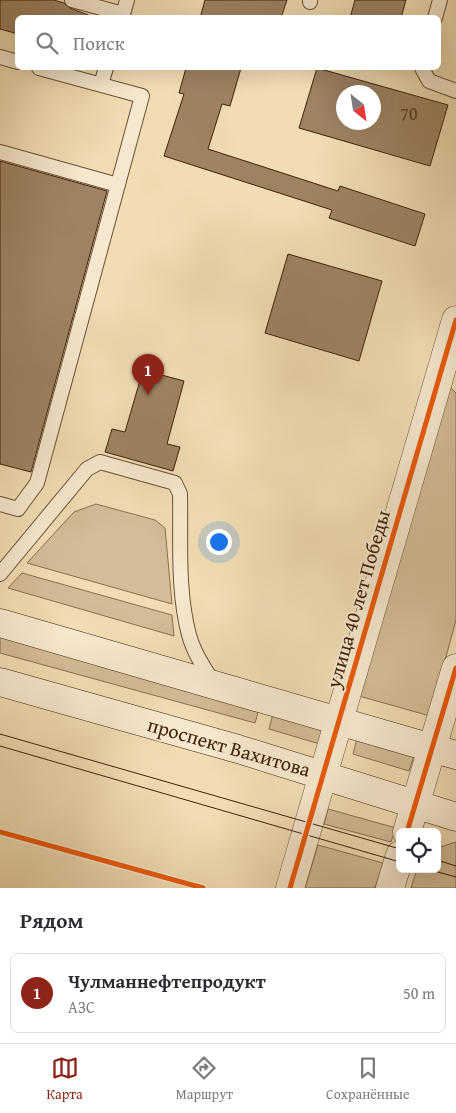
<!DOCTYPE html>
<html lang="ru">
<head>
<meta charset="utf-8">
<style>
	body { margin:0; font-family:"Gentium Book Plus",serif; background:#f2f2f3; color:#2b2b33 }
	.controls { position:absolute; right:15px; bottom:15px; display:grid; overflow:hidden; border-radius:8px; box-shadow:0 5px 20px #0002 }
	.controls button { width:45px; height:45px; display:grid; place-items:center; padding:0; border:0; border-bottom:1px solid #e1e1e2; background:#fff; color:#2b2b33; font:25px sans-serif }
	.compass { position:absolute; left:336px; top:85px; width:45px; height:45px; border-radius:50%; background:#fff; box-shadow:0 5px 20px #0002; rotate:150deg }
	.you { position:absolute; left:218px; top:541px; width:18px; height:18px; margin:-12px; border:4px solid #fff; border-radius:50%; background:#1a73e8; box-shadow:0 0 0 8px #1a73e833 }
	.badge { display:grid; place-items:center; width:32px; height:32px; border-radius:50%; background:#8f2418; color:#fff; font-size:16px; font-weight:700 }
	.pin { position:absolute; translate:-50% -41px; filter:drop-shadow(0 1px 2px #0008) }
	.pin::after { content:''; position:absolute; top:26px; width:18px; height:15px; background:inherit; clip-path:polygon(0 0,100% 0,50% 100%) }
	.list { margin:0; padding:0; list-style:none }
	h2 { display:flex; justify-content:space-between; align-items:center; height:65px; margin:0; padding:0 20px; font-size:21px }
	h2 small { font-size:16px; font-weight:400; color:#7c7c81 }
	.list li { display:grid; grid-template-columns:32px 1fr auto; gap:15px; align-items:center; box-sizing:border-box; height:80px; margin:0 10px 10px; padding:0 10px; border:1px solid #e1e1e2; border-radius:8px }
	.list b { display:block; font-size:19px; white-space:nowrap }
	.list p { margin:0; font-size:16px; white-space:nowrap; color:#7c7c81 }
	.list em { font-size:16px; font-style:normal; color:#7c7c81 }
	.icon { flex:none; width:28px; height:28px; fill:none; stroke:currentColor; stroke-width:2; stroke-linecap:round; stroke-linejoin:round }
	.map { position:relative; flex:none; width:456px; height:888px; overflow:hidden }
	.search { position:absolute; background:#fff; box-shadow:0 5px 20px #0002; left:15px; right:15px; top:15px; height:55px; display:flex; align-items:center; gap:12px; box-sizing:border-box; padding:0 18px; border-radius:8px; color:#7c7c81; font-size:19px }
	.sheet { height:155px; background:#fff }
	nav { display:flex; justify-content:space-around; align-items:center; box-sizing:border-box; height:70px; border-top:1px solid #e1e1e2; background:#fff; font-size:14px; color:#7c7c81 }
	nav a { display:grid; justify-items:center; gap:2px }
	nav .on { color:#8f2418 }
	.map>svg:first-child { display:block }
	.green { fill:#d3bc96; stroke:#8a6f50 }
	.building { fill:#9d8362; stroke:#41220b; fill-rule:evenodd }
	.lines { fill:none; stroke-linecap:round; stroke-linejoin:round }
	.service-casing { stroke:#6d5035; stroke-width:16 }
	.tertiary-casing { stroke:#6d5035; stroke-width:29 }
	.secondary-casing { stroke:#41220b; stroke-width:29 }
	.service { stroke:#f6e8ce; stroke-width:14 }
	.tertiary { stroke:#f6e8ce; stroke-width:28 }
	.secondary { stroke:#f6e8ce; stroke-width:28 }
	.tram { stroke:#41220b; stroke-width:1 }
	.cycleway-casing { stroke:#f6e8ce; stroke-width:8 }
	.cycleway { stroke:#e8590c; stroke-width:5 }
	.labels { text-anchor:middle; stroke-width:4; stroke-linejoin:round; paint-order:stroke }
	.number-label { font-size:18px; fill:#583a21 }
	.street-label { font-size:20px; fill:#41220b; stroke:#f6e8ce }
</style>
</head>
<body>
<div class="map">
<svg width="456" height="888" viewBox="0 0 456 888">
	<rect width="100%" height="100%" fill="#f1dcb3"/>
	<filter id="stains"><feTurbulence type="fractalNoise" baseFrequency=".004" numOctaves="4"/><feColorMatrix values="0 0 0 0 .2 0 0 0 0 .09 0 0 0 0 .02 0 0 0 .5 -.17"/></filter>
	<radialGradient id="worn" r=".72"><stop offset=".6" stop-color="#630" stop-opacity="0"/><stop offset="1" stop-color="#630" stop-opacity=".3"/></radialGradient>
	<path class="green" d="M 450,387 L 456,393 L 456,620 L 430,716 L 359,696 Z
		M 96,504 L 155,520 L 165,528 L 172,604 L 27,563 L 74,512 Z
		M 22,573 L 172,615 L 174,636 L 8,588 Z
		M 0,636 L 259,709 L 255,723 L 0,653 Z
		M 273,714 L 327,731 L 323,745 L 269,729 Z
		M 357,738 L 414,756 L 409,771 L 353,754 Z
		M 328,809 L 396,828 L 391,842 L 324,824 Z
		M 456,842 L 456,888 L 411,888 L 417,869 L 437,869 L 437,848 Z
		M 318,845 L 383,863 L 375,888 L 305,888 Z"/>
	<path class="building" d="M 0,0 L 54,0 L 64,3 L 70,8 L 96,18 L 18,18 L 18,34 L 0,29 Z
		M 205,0 L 287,0 L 281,18 L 200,18 Z
		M 355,0 L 406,0 L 401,18 L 350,18 Z
		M 186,68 L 241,68 L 230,106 L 222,104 L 208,149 L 338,191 L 340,186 L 425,214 L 415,246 L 329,218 L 332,210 L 164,156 L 184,94 L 179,93 Z
		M 317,68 L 448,105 L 430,166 L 299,128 ZM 344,92 L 374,92 L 374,122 L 344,122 Z
		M 0,161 L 107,191 L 31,472 L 0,464 Z
		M 288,254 L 382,281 L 359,361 L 265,333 Z
		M 143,370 L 184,381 L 167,444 L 180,447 L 173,471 L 105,452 L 112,429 L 125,432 Z"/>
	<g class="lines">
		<defs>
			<path id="service" d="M 72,0 L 123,14
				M 310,2 L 310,0
				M 122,18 L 127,0
				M 435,18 L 440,0
				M 0,57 L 18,62
				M 422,68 L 429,81 L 456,91
				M 101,84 L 106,68
				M 0,152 L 118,185
				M 0,504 L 18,509 L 37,483 L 142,96 L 39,68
				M 0,574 L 87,469 L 100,462 L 175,483 L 180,494 C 181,540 177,590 189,635 C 194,653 204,668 214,683"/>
			<path id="tertiary" d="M 407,832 L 456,668
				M 290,888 L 456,320
				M 390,888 L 400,855"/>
			<path id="secondary" d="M 0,623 L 456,755
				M 0,682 L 238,749 L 456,817"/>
		</defs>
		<use href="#service" class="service-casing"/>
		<use href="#tertiary" class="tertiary-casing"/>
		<use href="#secondary" class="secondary-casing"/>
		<use href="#service" class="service"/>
		<use href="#tertiary" class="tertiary"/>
		<use href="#secondary" class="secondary"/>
		<path class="tram" d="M 0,734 L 400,849
			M 0,746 L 400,862
			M 437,860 L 456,866
			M 427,869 L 456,877"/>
		<defs>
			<path id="cycleway" d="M 0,832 L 203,888
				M 407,832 L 456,668
				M 290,888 L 456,320"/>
		</defs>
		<use href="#cycleway" class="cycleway-casing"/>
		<use href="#cycleway" class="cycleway"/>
	</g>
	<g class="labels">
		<g class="number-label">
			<text x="409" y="120">70</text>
		</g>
		<g class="street-label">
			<text transform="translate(358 599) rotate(-74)" y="7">улица 40 лет Победы</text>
			<text transform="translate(229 747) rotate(16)" y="7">проспект Вахитова</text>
		</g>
	</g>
	<rect width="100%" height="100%" filter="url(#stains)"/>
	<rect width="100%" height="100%" fill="url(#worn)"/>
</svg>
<div class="controls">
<button><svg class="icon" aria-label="locate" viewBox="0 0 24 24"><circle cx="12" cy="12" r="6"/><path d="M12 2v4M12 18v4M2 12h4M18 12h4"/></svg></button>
</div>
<svg class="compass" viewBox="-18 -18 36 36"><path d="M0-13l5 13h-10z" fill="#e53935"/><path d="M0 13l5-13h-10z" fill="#7c7c81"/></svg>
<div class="you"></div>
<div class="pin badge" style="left:148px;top:395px">1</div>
<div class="search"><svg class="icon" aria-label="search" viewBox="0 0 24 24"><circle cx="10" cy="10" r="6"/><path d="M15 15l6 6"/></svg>Поиск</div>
</div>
<section class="sheet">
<h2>Рядом<small></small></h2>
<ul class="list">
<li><span class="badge">1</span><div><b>Чулманнефтепродукт</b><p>АЗС</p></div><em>50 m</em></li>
</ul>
</section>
<nav>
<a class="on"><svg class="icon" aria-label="map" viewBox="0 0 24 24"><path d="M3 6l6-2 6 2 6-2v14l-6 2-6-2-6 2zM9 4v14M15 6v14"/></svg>Карта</a>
<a><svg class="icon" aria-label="directions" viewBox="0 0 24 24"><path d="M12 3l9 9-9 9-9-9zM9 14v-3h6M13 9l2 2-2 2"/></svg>Маршрут</a>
<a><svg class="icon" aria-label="saved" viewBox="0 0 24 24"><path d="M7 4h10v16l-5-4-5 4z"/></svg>Сохранённые</a>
</nav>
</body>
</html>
